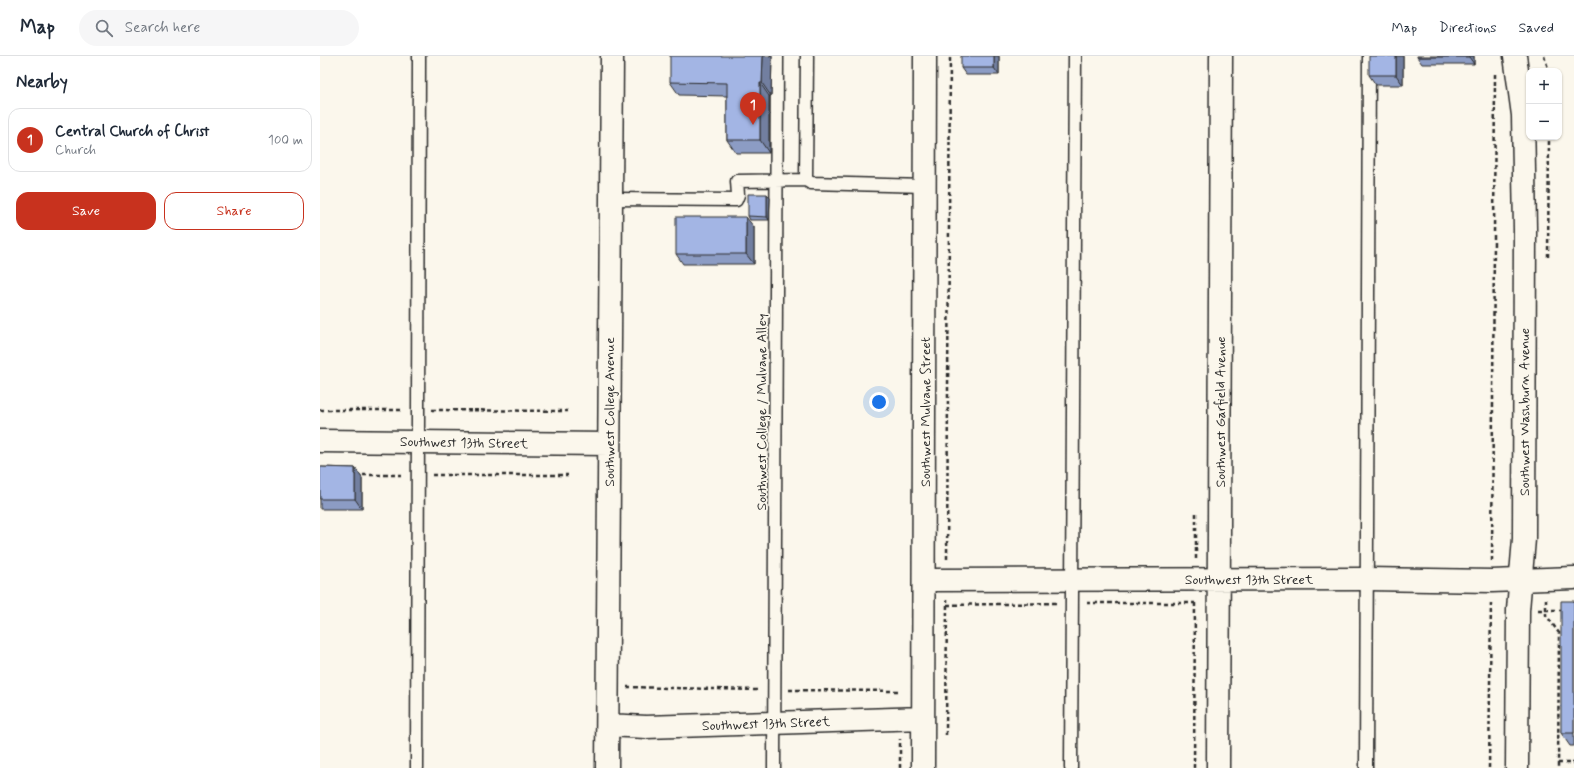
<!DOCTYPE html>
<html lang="en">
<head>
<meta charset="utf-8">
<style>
	body { margin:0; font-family:Mynerve,sans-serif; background:#f6f6f7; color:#1f2937 }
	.controls { position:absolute; right:12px; top:12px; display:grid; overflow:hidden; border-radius:8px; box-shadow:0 1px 3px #0004 }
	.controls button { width:36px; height:36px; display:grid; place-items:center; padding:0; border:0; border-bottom:1px solid #e0e1e3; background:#fff; color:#1f2937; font:20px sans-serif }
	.you { position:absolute; left:559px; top:346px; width:14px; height:14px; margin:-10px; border:3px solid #fff; border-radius:50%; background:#1a73e8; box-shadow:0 0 0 6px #1a73e833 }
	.badge { display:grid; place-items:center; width:26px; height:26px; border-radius:50%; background:#c8321e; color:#fff; font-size:13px; font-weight:700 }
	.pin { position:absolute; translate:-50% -33px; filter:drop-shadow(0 1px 2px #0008) }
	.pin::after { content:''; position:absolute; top:21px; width:14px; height:12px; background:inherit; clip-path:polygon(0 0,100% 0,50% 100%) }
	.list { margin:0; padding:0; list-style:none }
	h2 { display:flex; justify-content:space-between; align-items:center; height:52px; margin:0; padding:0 16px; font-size:17px }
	h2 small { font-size:13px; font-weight:400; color:#747a83 }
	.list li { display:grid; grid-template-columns:26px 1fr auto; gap:12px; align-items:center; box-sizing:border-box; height:64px; margin:0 8px 8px; padding:0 8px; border:1px solid #e0e1e3; border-radius:12px }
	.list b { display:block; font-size:15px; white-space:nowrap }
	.list p { margin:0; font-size:13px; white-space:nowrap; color:#747a83 }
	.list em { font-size:13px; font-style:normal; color:#747a83 }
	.actions { display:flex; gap:8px; padding:12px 16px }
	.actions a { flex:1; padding:9px 0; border:1px solid #c8321e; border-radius:12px; text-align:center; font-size:14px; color:#c8321e }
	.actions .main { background:#c8321e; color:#fff }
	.icon { flex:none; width:22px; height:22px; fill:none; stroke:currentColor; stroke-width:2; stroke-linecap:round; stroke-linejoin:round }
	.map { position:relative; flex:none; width:1254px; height:712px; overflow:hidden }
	header { display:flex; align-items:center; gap:24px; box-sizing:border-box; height:56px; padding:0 20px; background:#fff; border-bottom:1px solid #e0e1e3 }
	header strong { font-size:19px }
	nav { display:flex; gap:22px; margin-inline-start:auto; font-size:14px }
	.search { width:280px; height:36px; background:#f6f6f7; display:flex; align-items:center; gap:10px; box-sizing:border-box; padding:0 14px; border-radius:22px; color:#747a83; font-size:15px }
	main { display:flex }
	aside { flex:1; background:#fff }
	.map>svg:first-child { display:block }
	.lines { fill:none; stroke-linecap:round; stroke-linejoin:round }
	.service-casing { stroke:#2b2b2b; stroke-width:15 }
	.minor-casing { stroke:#2b2b2b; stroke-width:25 }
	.secondary-casing { stroke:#2b2b2b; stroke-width:25 }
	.path { stroke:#2b2b2b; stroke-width:2.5; stroke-dasharray:4 3; stroke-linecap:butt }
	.service { stroke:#fbf7ec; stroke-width:12 }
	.minor { stroke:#fbf7ec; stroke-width:22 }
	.secondary { stroke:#fbf7ec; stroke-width:22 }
	.wall { fill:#8c9cc4; stroke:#2b2b2b }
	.shaded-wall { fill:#727fa0; stroke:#2b2b2b }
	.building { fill:#a3b5e4; stroke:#2b2b2b }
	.labels { text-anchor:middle; stroke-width:3.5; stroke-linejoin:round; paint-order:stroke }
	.street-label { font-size:14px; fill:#2b2b2b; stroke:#fbf7ec }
</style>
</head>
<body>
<header>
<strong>Map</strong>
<div class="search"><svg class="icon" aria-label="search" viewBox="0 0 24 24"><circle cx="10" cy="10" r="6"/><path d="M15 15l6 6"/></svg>Search here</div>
<nav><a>Map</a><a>Directions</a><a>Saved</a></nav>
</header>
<main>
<aside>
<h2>Nearby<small></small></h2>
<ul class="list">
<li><span class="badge">1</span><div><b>Central Church of Christ</b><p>Church</p></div><em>100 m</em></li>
</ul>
<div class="actions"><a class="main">Save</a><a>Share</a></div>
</aside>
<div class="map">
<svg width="1254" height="712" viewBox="0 0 1254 712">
	<rect width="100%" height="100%" fill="#fbf7ec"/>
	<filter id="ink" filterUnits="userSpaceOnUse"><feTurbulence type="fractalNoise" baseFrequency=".025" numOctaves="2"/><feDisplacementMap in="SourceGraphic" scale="8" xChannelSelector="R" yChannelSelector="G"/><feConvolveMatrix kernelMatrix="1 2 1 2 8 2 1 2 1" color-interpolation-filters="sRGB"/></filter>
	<g filter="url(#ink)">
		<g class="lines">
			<defs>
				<path id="service" d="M 487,0 L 486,124 L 491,127 L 605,130
					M 291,143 L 416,144 L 418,139 L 417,125 L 486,124
					M 97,712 L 99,0
					M 454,712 L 457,0
					M 751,712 L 755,0
					M 1046,712 L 1049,0"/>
				<path id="minor" d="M 0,385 L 289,388
					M 605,524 L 1048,523 L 1172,525 L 1254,522
					M 288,669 L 326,671 L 603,662
					M 287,712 L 292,0
					M 603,712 L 605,0
					M 898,712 L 901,0"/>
				<path id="secondary" d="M 1195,0 L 1203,59 L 1205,173 L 1204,483 L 1198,554 L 1197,712"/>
			</defs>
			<use href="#service" class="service-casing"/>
			<use href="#minor" class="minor-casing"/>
			<use href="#secondary" class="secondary-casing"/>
			<path class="path" d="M 1224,0 L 1229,15
				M 1228,201 L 1229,81
				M 0,354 L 83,354
				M 112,354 L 248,355
				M 36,419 L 81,419
				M 112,419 L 248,419
				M 627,503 L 630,0
				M 876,503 L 876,456
				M 1172,505 L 1175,18
				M 1226,543 L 1226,559 L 1239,577 L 1238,712
				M 767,547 L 875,547
				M 627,549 L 736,547
				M 1218,554 L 1243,554
				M 307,631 L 438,634
				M 469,634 L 580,635
				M 626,679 L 627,544
				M 1238,707 L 1254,707
				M 580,712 L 580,683
				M 874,712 L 875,544
				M 1169,712 L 1171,544"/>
			<use href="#service" class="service"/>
			<use href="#minor" class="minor"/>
			<use href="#secondary" class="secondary"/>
		</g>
		<path class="wall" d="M 452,0 L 451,40 L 449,40 L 449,97 L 416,97 L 407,84 L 407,40 L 359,39 L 350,26 Z
			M 679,0 L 679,19 L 646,19 L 641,12 Z
			M 1083,0 L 1083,29 L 1056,29 L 1049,19 Z
			M 1154,0 L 1154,8 L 1102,8 L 1097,1 Z
			M 447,138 L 450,142 L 449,164 L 430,164 L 428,160 Z
			M 434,171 L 434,208 L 363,208 L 356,198 Z
			M 0,411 L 35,412 L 42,422 L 42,453 L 0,453 Z
			M 1254,545 L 1254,690 L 1250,690 L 1241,677 Z"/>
		<path class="shaded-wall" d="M 443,0 L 452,0 L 451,40 L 442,27 Z
			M 674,0 L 679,0 L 679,19 L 674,12 Z
			M 1076,0 L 1083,0 L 1083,29 L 1076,19 Z
			M 1149,0 L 1154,0 L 1154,8 L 1149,1 Z
			M 440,27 L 449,40 L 449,97 L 440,84 Z
			M 447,138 L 450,142 L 449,164 L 447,161 Z
			M 426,161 L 434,171 L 434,208 L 426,198 Z
			M 35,412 L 42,422 L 42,453 L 35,443 Z"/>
		<path class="building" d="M 350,0 L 443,0 L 442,27 L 440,27 L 440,84 L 407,84 L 407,27 L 350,26 Z
			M 641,0 L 674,0 L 674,12 L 641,12 Z
			M 1049,0 L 1076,0 L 1076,19 L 1049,19 Z
			M 1097,0 L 1149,0 L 1149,1 L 1097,1 Z
			M 428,138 L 447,138 L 447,161 L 428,160 Z
			M 356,161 L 426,161 L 426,198 L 356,198 Z
			M 0,411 L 35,412 L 35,443 L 0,443 Z
			M 1241,545 L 1254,545 L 1254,677 L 1241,677 Z"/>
	</g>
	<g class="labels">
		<g class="street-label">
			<text transform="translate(289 356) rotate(-90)" y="5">Southwest College Avenue</text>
			<text transform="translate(441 356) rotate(-90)" y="5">Southwest College / Mulvane Alley</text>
			<text transform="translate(605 356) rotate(-90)" y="5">Southwest Mulvane Street</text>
			<text transform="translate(900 356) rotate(-90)" y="5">Southwest Garfield Avenue</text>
			<text transform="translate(1204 356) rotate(-90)" y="5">Southwest Washburn Avenue</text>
			<text transform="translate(144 386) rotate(1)" y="5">Southwest 13th Street</text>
			<text x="929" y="528">Southwest 13th Street</text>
			<text transform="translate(446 667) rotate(-2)" y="5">Southwest 13th Street</text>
		</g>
	</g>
</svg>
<div class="controls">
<button>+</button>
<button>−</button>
</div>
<div class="you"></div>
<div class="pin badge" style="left:433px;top:69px">1</div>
</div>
</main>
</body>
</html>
